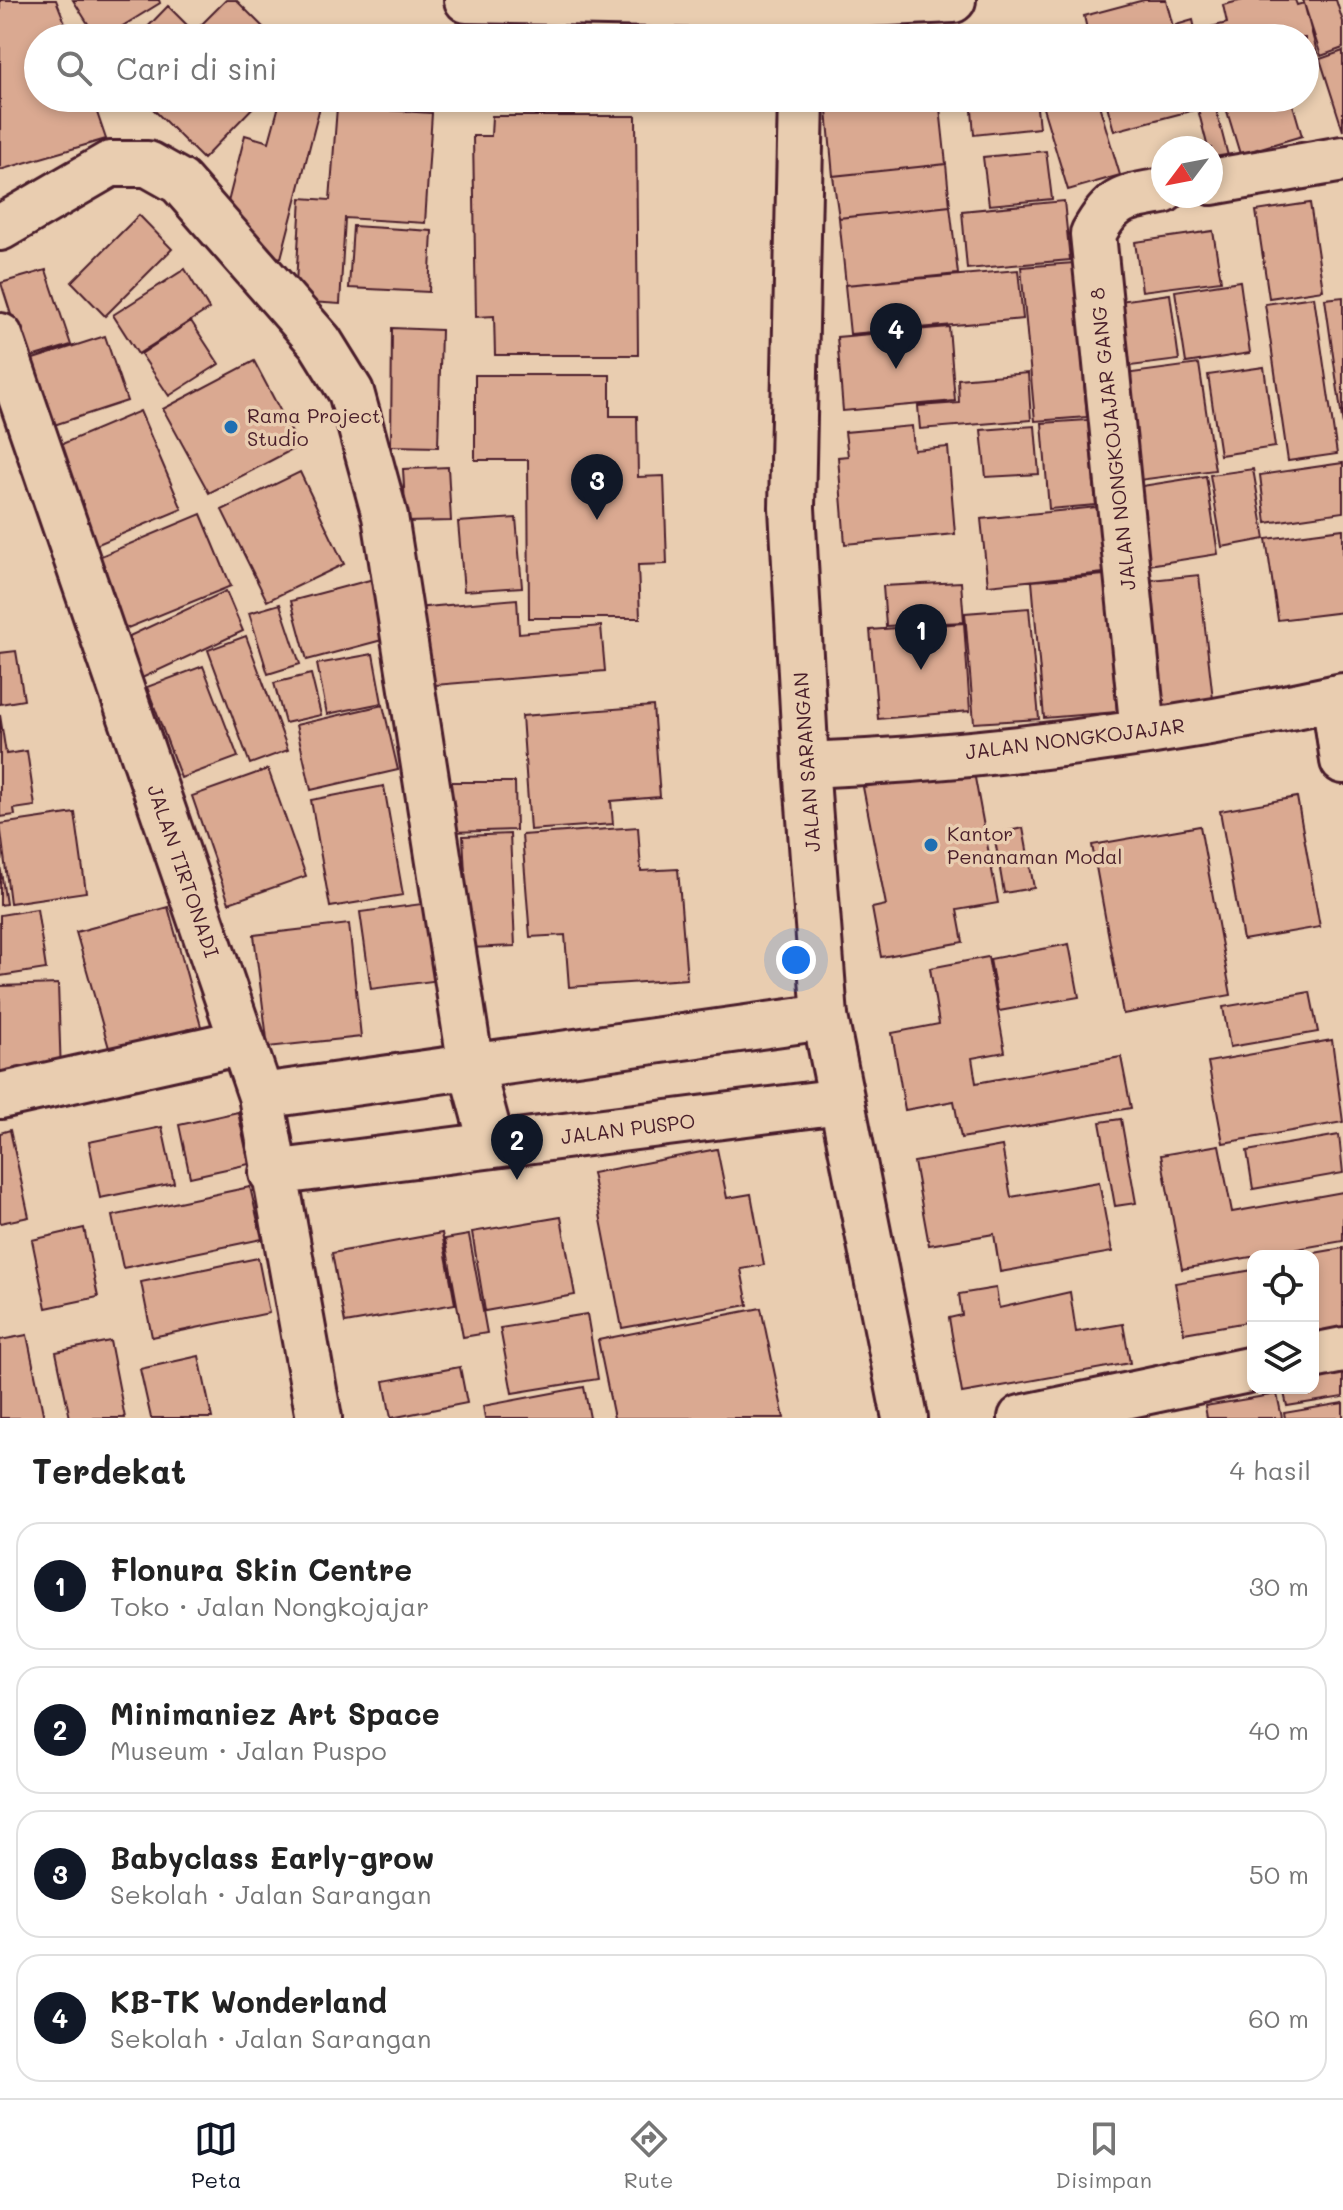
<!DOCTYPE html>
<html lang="id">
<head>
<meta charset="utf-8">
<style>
	body { margin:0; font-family:Mali,sans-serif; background:#f2f2f2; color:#222 }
	.controls { position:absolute; right:24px; bottom:24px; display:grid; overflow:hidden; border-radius:16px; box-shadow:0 4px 12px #0003 }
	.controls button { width:72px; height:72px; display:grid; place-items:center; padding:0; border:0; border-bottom:2px solid #e0e0e0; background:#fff; color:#222; font:40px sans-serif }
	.compass { position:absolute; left:1151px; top:136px; width:72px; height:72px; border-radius:50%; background:#fff; box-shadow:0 4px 12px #0003; rotate:238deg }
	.you { position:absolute; left:796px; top:960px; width:28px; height:28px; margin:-20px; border:6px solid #fff; border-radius:50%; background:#1a73e8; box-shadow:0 0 0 12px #1a73e833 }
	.badge { display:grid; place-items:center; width:52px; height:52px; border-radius:50%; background:#111827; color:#fff; font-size:26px; font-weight:700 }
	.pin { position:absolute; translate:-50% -66px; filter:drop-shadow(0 2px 4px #0008) }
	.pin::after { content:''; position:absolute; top:42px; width:28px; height:24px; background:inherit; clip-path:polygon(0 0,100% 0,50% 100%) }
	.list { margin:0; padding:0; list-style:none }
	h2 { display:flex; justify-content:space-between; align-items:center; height:104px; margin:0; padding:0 32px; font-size:34px }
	h2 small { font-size:26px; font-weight:400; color:#767676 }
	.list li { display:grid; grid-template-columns:52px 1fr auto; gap:24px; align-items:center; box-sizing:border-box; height:128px; margin:0 16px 16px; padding:0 16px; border:2px solid #e0e0e0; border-radius:24px }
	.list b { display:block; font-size:30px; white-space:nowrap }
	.list p { margin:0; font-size:26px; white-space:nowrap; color:#767676 }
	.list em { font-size:26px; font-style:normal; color:#767676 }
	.icon { flex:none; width:44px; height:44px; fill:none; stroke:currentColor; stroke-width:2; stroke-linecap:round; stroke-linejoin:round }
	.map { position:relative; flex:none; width:1343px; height:1418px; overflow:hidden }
	.search { position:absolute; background:#fff; box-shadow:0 4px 12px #0003; left:24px; right:24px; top:24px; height:88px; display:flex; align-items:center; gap:20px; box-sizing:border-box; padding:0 28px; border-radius:44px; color:#767676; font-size:30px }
	.sheet { height:680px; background:#fff }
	nav { display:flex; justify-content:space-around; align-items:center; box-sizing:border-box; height:112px; border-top:2px solid #e0e0e0; background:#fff; font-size:22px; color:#767676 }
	nav a { display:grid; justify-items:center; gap:4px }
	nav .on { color:#111827 }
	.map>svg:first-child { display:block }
	.building { fill:#daa991; stroke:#4a1f2b; stroke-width:2 }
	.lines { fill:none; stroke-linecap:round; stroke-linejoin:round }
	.street-casing { stroke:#4a1f2b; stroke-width:50 }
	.secondary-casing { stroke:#4a1f2b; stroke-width:50 }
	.street { stroke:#e9cdb0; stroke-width:44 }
	.secondary { stroke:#e9cdb0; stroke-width:44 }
	.poi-dot { fill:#1f6fb2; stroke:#e9cdb0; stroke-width:3 }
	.labels { text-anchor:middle; stroke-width:7; stroke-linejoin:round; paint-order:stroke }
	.poi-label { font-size:20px; fill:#4a1f2b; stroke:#e9cdb0; text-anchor:start }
	.street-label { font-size:20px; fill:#4a1f2b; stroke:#e9cdb0 }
</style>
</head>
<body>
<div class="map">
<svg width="1343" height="1418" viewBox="0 0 1343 1418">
	<rect width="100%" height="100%" fill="#e9cdb0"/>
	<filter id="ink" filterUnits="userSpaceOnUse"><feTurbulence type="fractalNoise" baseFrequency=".0125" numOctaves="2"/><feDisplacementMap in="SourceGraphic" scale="16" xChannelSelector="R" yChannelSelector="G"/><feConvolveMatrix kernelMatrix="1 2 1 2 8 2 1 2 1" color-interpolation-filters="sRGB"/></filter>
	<g filter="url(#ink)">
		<path class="building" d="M 0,0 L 56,0 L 71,38 L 38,38 L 38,98 L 92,98 L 106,139 L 0,170 Z
			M 73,0 L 159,0 L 160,3 L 103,38 L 97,38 Z
			M 226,0 L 236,0 L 274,38 L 137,38 L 168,6 L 194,32 Z
			M 1144,0 L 1166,0 L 1176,38 L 1089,38 L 1084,16 Z
			M 1243,0 L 1295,0 L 1297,5 L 1304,3 L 1318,56 L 1305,60 L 1305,38 L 1206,38 L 1203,29 L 1227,23 L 1223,5 Z
			M 1303,0 L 1336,0 L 1343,22 L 1343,48 L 1321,56 Z
			M 1193,20 L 1197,38 L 1179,38 L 1176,25 Z
			M 1343,51 L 1343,131 L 1320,59 Z
			M 142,98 L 262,98 L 203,159 Z
			M 281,98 L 322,99 L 281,258 L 242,248 L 223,222 L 245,135 L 269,142 Z
			M 939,98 L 946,164 L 833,176 L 827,110 Z
			M 971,98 L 1036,98 L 1039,128 L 974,135 Z
			M 1040,98 L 1097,98 L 1120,175 L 1068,190 Z
			M 1105,98 L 1191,98 L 1194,110 L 1114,131 Z
			M 1195,98 L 1213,98 L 1228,156 L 1211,160 L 1211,148 L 1208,148 Z
			M 1223,98 L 1291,98 L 1302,136 L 1240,154 Z
			M 337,107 L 432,113 L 425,223 L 345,218 L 340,304 L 295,301 L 301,198 L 330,200 Z
			M 492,116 L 636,116 L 638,355 L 495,355 L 494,316 L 476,317 L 473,136 L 491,136 Z
			M 1046,151 L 1052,199 L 989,205 L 983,157 Z
			M 946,164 L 950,206 L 839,218 L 833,176 Z
			M 1064,201 L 1070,260 L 967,269 L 962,211 Z
			M 1310,203 L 1323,290 L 1269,298 L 1256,211 Z
			M 950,206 L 958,274 L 846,285 L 839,218 Z
			M 139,215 L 172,249 L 105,316 L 72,282 Z
			M 353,226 L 432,231 L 429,292 L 349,288 Z
			M 1213,231 L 1221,281 L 1142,291 L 1135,242 Z
			M 1074,263 L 1087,417 L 1035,421 L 1021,267 Z
			M 185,269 L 209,309 L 138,354 L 113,315 Z
			M 46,270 L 71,345 L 25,359 L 1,283 Z
			M 1018,270 L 1023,319 L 850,334 L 845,285 Z
			M 1240,281 L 1250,353 L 1186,363 L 1175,291 Z
			M 1170,294 L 1179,360 L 1115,368 L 1105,303 Z
			M 1314,297 L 1337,454 L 1288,461 L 1265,304 Z
			M 1343,297 L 1343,426 L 1325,299 Z
			M 191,321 L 219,364 L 169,396 L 141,354 Z
			M 949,327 L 955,401 L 843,411 L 837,337 Z
			M 392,328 L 441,330 L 438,447 L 391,446 Z
			M 105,336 L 127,401 L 48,427 L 27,361 Z
			M 254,361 L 299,446 L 209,493 L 163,409 Z
			M 1199,364 L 1215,470 L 1132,481 L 1117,375 Z
			M 1264,367 L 1275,447 L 1220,455 L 1208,375 Z
			M 1028,373 L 1031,420 L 920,429 L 918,406 L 959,403 L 958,379 Z
			M 475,375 L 610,375 L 610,416 L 637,416 L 638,477 L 664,476 L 667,564 L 638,565 L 640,618 L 529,618 L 528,460 L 475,460 Z
			M 140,411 L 182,509 L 84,550 L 43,452 Z
			M 1088,420 L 1096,505 L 1049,509 L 1042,423 Z
			M 912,426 L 914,450 L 948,447 L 955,534 L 845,544 L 838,457 L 848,456 L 845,432 Z
			M 1035,426 L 1039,474 L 986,477 L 981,430 Z
			M 1343,463 L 1343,512 L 1266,523 L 1260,475 Z
			M 448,467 L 451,521 L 406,522 L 403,469 Z
			M 1253,469 L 1265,539 L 1222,547 L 1210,475 Z
			M 300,472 L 344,564 L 267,601 L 222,510 Z
			M 1206,476 L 1218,554 L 1136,567 L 1123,489 Z
			M 1097,507 L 1104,573 L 988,585 L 981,519 Z
			M 201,514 L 231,586 L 118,632 L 89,561 Z
			M 516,518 L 522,587 L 464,591 L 458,522 Z
			M 1343,529 L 1343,612 L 1278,620 L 1266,539 Z
			M 1105,575 L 1117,712 L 1044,718 L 1032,581 Z
			M 1199,575 L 1214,708 L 1147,715 L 1132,582 Z
			M 381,577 L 397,636 L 307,660 L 291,601 Z
			M 961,582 L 964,622 L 886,626 L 883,586 Z
			M 226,591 L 243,631 L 127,685 L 108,646 Z
			M 517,599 L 519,633 L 601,626 L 605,671 L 423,686 L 415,608 Z
			M 280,604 L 300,664 L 268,674 L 249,613 Z
			M 1029,608 L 1039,719 L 974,723 L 965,613 Z
			M 964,623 L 970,711 L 878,719 L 870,630 Z
			M 246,636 L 288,750 L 250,764 L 208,650 Z
			M 16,651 L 24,700 L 0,704 L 0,653 Z
			M 373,654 L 382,703 L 327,714 L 317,664 Z
			M 203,666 L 238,757 L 181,778 L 147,687 Z
			M 311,674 L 321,715 L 285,723 L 274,683 Z
			M 383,705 L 398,770 L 311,790 L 296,725 Z
			M 653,706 L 660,797 L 611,801 L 613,824 L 530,830 L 522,716 Z
			M 0,715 L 6,754 L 27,751 L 35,806 L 14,809 L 15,815 L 0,817 Z
			M 973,767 L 998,903 L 957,910 L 963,942 L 881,957 L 872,908 L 886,905 L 863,787 Z
			M 268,769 L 306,876 L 229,903 L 192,796 Z
			M 450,782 L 515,782 L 516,830 L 451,832 Z
			M 384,786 L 403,895 L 330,907 L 311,800 Z
			M 1297,797 L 1320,927 L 1243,940 L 1220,811 Z
			M 75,813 L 86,892 L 10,903 L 0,824 Z
			M 1200,826 L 1231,995 L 1123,1014 L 1092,845 Z
			M 638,827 L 641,871 L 678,869 L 687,979 L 569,987 L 565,935 L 530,937 L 522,835 Z
			M 1023,828 L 1034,888 L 1004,893 L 994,834 Z
			M 510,834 L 515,946 L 469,948 L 463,836 Z
			M 0,865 L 6,904 L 0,905 Z
			M 437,902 L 448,979 L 371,989 L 360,912 Z
			M 168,907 L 202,1030 L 111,1055 L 76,932 Z
			M 37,909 L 46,969 L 0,976 L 0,915 Z
			M 349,924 L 361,1037 L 268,1047 L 254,935 Z
			M 1069,944 L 1079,997 L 999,1011 L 990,959 Z
			M 988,957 L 1005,1052 L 972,1058 L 976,1083 L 1121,1057 L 1131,1108 L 961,1138 L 954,1101 L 905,1110 L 892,1033 L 939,1024 L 930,968 Z
			M 58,984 L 61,1074 L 0,1076 L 0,986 Z
			M 1310,992 L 1318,1032 L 1230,1047 L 1223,1007 Z
			M 1332,1040 L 1343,1122 L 1223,1143 L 1208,1062 Z
			M 238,1112 L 249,1164 L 190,1177 L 179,1125 Z
			M 1121,1119 L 1136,1203 L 1115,1206 L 1100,1122 Z
			M 162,1127 L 174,1183 L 100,1198 L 89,1142 Z
			M 10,1130 L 29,1217 L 0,1223 L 0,1133 Z
			M 1339,1135 L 1343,1173 L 1253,1189 L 1247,1151 Z
			M 1219,1145 L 1232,1212 L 1343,1192 L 1343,1241 L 1182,1269 L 1161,1155 Z
			M 1002,1146 L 1011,1197 L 1099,1182 L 1112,1252 L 1000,1272 L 994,1234 L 929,1245 L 914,1162 Z
			M 717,1149 L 727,1198 L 751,1194 L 764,1265 L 741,1269 L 748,1305 L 622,1328 L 592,1173 Z
			M 250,1187 L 262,1239 L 123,1268 L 112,1216 Z
			M 561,1217 L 575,1295 L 485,1311 L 472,1232 Z
			M 84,1228 L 98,1297 L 46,1308 L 32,1240 Z
			M 442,1233 L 455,1304 L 345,1323 L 332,1253 Z
			M 469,1235 L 487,1333 L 463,1337 L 445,1239 Z
			M 1343,1248 L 1343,1332 L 1313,1337 L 1313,1256 L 1297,1256 Z
			M 258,1258 L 269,1313 L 152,1337 L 141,1282 Z
			M 1253,1270 L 1253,1321 L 1184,1333 L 1175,1283 Z
			M 996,1288 L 999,1308 L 1070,1292 L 1076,1332 L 1123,1324 L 1130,1363 L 962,1393 L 949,1318 L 962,1315 L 959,1294 Z
			M 761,1308 L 784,1418 L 614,1418 L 598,1340 Z
			M 587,1314 L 598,1379 L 512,1393 L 500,1328 Z
			M 27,1335 L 44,1418 L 0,1418 L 0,1340 Z
			M 110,1341 L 125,1418 L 70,1418 L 56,1352 Z
			M 199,1356 L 212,1418 L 151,1418 L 140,1369 Z
			M 1343,1360 L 1343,1397 L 1287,1406 L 1283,1388 L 1313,1388 L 1313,1365 Z
			M 460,1367 L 467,1403 L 391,1418 L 384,1381 Z
			M 584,1387 L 590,1418 L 485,1418 L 483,1406 Z
			M 1277,1394 L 1282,1418 L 1207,1418 L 1205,1406 Z
			M 1343,1403 L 1343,1418 L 1285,1418 L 1284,1413 Z"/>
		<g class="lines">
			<defs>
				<path id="street" d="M 467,0 L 803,7 L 953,0
					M 1211,182 L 1343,159
					M 0,228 L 110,164 L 148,164 L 180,182 L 320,342 L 351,392 L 385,516 L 471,1067 L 492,1145
					M 0,336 L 261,1096 L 319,1418
					M 1334,698 L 1343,761
					M 1143,732 L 1093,234 C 1113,197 1124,198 1163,191
					M 806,765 C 985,758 1167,734 1343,696
					M 0,1096 L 242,1042
					M 261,1096 L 825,1017
					M 272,1173 L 841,1101
					M 1313,1356 L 1343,1350
					M 1021,1418 L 1253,1369"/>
				<path id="secondary" d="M 802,38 L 803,0
					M 801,98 L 792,508 L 806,765 L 825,1017 L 905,1418"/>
			</defs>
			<use href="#street" class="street-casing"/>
			<use href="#secondary" class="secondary-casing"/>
			<use href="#street" class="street"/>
			<use href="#secondary" class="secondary"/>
		</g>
	</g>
	<g class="poi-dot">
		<circle cx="231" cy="427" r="8"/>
		<circle cx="931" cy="845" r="8"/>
	</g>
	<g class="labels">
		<g class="poi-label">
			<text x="247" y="423">Rama Project<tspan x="247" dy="23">Studio</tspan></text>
			<text x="947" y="841">Kantor<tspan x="947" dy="23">Penanaman Modal</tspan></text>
		</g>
		<g class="street-label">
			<text transform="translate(1113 439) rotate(-96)" y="7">JALAN NONGKOJAJAR GANG 8</text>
			<text transform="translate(1075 739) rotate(-7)" y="7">JALAN NONGKOJAJAR</text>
			<text transform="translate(807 762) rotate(-94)" y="7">JALAN SARANGAN</text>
			<text transform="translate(183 871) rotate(71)" y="7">JALAN TIRTONADI</text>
			<text transform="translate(628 1129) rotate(-7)" y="7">JALAN PUSPO</text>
		</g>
	</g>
</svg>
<div class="controls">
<button><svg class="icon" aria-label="locate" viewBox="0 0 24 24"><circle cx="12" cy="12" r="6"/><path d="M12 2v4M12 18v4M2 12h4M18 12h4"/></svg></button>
<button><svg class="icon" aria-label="layers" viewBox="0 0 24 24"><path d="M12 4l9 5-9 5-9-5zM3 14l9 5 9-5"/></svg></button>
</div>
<svg class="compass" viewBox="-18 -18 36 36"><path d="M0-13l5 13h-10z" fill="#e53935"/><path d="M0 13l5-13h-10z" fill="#767676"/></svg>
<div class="you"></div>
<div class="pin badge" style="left:921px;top:670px">1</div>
<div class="pin badge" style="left:517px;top:1180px">2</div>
<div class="pin badge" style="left:597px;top:520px">3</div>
<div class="pin badge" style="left:896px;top:369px">4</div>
<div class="search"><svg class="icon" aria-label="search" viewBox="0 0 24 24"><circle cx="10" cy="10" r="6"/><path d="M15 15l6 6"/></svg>Cari di sini</div>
</div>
<section class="sheet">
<h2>Terdekat<small>4 hasil</small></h2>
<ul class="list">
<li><span class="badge">1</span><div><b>Flonura Skin Centre</b><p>Toko · Jalan Nongkojajar</p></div><em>30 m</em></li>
<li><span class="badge">2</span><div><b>Minimaniez Art Space</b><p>Museum · Jalan Puspo</p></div><em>40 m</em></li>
<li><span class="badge">3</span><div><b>Babyclass Early-grow</b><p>Sekolah · Jalan Sarangan</p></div><em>50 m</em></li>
<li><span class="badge">4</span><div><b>KB-TK Wonderland</b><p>Sekolah · Jalan Sarangan</p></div><em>60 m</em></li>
</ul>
</section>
<nav>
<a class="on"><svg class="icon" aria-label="map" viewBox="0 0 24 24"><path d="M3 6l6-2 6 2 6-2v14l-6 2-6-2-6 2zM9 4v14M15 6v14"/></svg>Peta</a>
<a><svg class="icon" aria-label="directions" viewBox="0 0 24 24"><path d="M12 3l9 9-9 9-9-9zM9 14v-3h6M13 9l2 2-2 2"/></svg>Rute</a>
<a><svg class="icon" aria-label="saved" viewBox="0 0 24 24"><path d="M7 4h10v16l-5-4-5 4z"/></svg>Disimpan</a>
</nav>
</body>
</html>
